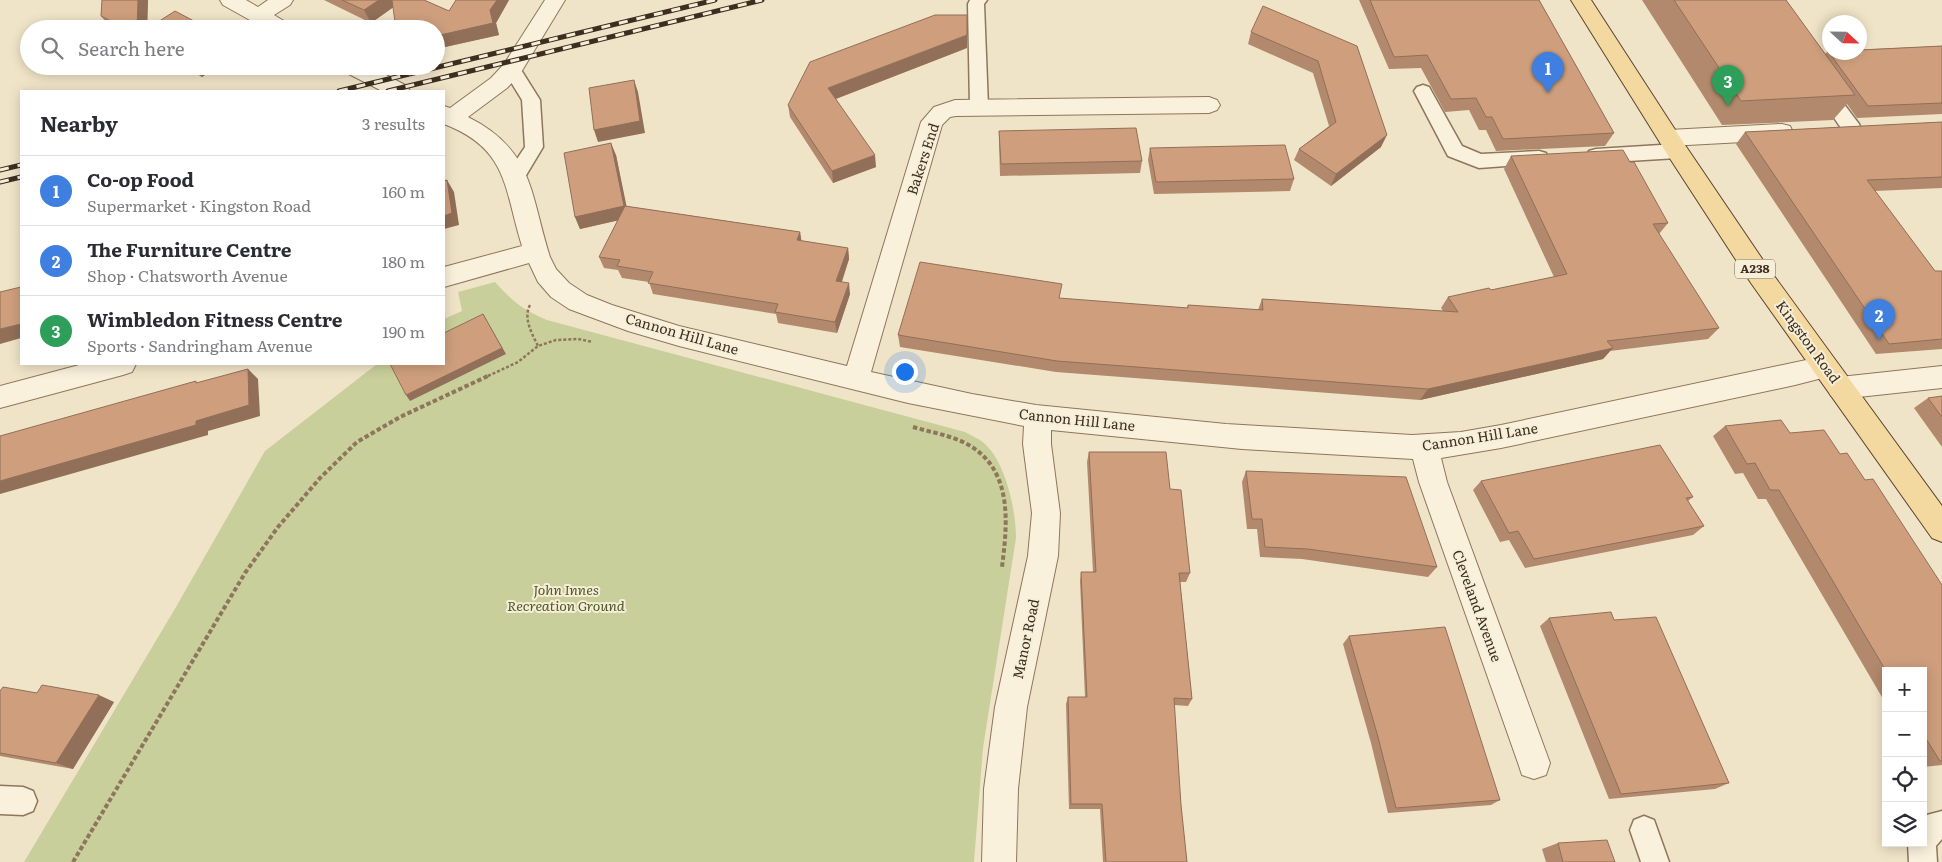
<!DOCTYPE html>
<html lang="en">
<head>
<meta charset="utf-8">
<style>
	body { margin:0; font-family:Literata,serif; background:#f2f2f3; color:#2b2b33 }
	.controls { position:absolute; right:15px; bottom:15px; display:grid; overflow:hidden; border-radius:0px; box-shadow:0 2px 12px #0003 }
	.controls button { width:45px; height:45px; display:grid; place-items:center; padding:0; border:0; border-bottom:1px solid #e1e1e2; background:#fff; color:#2b2b33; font:25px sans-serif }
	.compass { position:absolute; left:1822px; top:15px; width:45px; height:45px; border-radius:50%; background:#fff; box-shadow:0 2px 12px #0003; rotate:112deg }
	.you { position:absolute; left:904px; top:371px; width:18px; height:18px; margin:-12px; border:4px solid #fff; border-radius:50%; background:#1a73e8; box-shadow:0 0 0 8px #1a73e833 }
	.badge { display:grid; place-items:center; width:32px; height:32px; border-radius:50%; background:#111827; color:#fff; font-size:16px; font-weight:700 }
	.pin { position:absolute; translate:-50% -41px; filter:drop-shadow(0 1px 2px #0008) }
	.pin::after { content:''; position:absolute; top:26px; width:18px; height:15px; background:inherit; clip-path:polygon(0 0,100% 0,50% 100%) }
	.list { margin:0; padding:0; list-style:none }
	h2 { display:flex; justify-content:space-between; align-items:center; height:65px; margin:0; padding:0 20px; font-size:21px }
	h2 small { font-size:16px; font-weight:400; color:#7c7c81 }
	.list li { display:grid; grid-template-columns:32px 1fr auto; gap:15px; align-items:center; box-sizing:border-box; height:70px; padding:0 20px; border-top:1px solid #e1e1e2 }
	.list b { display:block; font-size:19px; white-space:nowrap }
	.list p { margin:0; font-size:16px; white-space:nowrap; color:#7c7c81 }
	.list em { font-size:16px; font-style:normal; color:#7c7c81 }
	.icon { flex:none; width:28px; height:28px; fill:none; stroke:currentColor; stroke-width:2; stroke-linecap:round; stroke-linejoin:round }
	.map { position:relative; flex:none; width:1942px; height:862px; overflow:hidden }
	.search { position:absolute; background:#fff; box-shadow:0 2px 12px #0003; left:20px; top:20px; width:425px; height:55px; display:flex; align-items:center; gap:12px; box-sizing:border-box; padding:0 18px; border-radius:28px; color:#7c7c81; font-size:19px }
	.panel { position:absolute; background:#fff; box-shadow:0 2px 12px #0003; left:20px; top:90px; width:425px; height:275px; border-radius:0px }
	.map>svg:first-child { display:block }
	.green { fill:#c9cf9b }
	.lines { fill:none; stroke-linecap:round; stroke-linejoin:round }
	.service-casing { stroke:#8d765c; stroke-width:3 }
	.minor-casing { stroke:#8d765c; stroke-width:2 }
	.primary-casing { stroke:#5b4430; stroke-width:2 }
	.path-far1 { stroke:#8d765c; stroke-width:2.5; stroke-dasharray:3 2; stroke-linecap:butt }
	.path { stroke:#8d765c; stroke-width:4; stroke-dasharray:4.5 2.5; stroke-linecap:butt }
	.service { fill:#faf1dc; fill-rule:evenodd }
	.minor { fill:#faf1dc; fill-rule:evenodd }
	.primary { fill:#f3d9a0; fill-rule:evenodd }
	.rail-casing { stroke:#3d2e20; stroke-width:5 }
	.rail { stroke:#f7eed8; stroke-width:3; stroke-dasharray:9; stroke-linecap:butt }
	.wall { fill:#b2896c }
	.shaded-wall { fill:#916f58 }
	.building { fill:#cf9f7d; stroke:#916f58 }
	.labels { text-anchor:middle; stroke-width:4; stroke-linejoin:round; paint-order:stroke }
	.shield { fill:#f7eed8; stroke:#756857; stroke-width:1 }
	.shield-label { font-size:12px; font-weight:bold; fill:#3d2e20 }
	.street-label { font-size:14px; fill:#3d2e20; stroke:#f7eed8 }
	.park-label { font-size:14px; font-style:italic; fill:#4d5a26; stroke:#f7eed8 }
</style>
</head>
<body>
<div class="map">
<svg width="1942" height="862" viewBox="0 0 1942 862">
	<rect width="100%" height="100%" fill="#f0e4c8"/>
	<path class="green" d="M 495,282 C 512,301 523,310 547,320 L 965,432 C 972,436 980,439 985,444 C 1006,463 1016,511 1016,538 L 983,748 L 974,862 L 24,862 L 176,607 L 265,451 L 377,364 L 444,364 L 444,319 L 462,311 L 458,292 Z"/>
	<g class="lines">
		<defs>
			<path id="service" d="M 970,0 L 987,0 L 984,4 L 988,107 L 985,111 L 979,113 L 973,111 L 970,107 L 968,4 Z
				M 512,63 L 518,65 L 540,100 L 543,147 L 522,182 L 515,184 L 508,182 L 505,177 L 525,147 L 522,100 L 503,69 L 506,65 Z
				M 1822,81 L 1828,83 L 1859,124 L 1861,129 L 1859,134 L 1852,135 L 1845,134 L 1816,91 L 1813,87 L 1816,83 Z
				M 1423,85 L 1429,87 L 1462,146 L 1481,154 L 1539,151 L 1546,153 L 1548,158 L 1546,163 L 1479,168 L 1448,156 L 1414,91 L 1417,87 Z
				M 1677,144 L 1684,146 L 1686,151 L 1684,156 L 1677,158 L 1596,163 L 1589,161 L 1587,156 L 1589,151 L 1596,149 Z
				M 0,786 L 23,787 L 33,791 L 37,801 L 33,811 L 23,815 L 0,814 Z
				M 1942,811 L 1942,839 L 1936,846 L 1937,862 L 1909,862 L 1908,843 L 1923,843 L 1923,816 Z
				M 1644,816 L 1654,820 L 1669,862 L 1641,862 L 1630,830 L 1634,820 Z"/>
			<path id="minor" d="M 220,0 L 246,0 L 258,7 L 268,0 L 293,0 L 290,5 L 274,15 L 289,24 L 292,29 L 266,29 L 223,5 Z
				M 545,0 L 565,0 L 520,74 L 507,88 L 468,117 C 534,150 530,194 550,257 L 556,269 L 569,283 L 587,295 L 612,305 L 679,326 L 847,366 L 921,122 L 934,107 L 955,100 L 1209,97 L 1217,100 L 1220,105 L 1217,110 L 1209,113 L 956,116 L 950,117 L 942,125 L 871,372 L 972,394 L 1036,405 L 1226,424 L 1412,435 L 1461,432 L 1501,425 L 1825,356 L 1834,359 L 1838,367 L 1834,375 L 1795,385 L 1501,448 L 1441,458 L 1447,482 L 1550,763 L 1546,775 L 1534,779 L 1522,775 L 1518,763 L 1419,482 L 1413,459 L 1242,449 L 1051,430 L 1051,444 L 1060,513 L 1058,556 L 1027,707 L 1018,789 L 1016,862 L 982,862 L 984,789 L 995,707 L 1028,556 L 1032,513 L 1023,444 L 1024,426 L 908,403 L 679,346 L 628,331 L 569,309 L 551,297 L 538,282 L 529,263 L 444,287 L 444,267 L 522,246 C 504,189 509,149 444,124 L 444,106 L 450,108 L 491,78 L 504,64 Z
				M 340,66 L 369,66 L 407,86 L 410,91 L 382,91 L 343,71 Z
				M 1782,124 L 1790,126 L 1793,132 L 1790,138 L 1782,140 L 1669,146 L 1661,144 L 1658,138 L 1661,132 L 1669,130 Z
				M 83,364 L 136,364 L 132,372 L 123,375 L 0,408 L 0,386 Z
				M 1942,366 L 1942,388 L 1840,399 L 1831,396 L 1827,388 L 1831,380 L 1840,377 Z"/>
			<path id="primary" d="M 1571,0 L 1591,0 L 1685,145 L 1769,269 L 1942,506 L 1942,542 L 1932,538 L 1751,283 L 1669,157 Z"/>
		</defs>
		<use href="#service" class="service-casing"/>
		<use href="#minor" class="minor-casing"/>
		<use href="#primary" class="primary-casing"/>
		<path class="path-far1" d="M 530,305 C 523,318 532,334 538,346
			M 488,376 L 518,362 L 538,346 L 556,340 L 578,339 L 593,342"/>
		<path class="path" d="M 913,427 C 933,433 957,436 975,449 C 1013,476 1007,527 1002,567
			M 73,862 L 245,573 L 278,527 L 320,478 L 357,442 L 400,417 L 490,375"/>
		<use href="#service" class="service"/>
		<use href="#minor" class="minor"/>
		<use href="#primary" class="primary"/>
		<defs>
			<path id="rail" d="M 339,91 L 715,0
				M 388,91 L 762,0
				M 0,170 L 21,165
				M 0,182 L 21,177"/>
		</defs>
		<use href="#rail" class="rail-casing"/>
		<use href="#rail" class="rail"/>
	</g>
	<path class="wall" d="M 102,0 L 148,0 L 147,29 L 112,29 L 111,28 L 101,16 Z
		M 324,0 L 424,0 L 449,11 L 456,0 L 509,0 L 496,23 L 499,35 L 436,49 L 436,29 L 393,7 L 371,23 Z
		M 1359,0 L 1539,0 L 1614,133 L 1605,146 L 1496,151 L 1486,130 L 1479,130 L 1469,110 L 1445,112 L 1421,68 L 1389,69 Z
		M 1642,0 L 1786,0 L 1825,54 L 1828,51 L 1942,46 L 1942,114 L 1857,118 L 1847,104 L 1833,120 L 1722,125 Z
		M 1251,32 L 1357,46 L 1381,147 L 1331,186 L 1294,160 L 1299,149 L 1329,126 L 1313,73 L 1248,44 Z
		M 967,48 L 836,99 L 876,167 L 833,183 L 790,117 L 788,105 Z
		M 182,66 L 218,66 L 202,77 Z
		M 1942,122 L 1942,188 L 1875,191 L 1935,271 L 1942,271 L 1942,349 L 1876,354 L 1736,144 L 1745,132 Z
		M 999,131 L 1142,161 L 1140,173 L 1000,176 L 999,143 Z
		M 1150,148 L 1294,179 L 1290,191 L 1154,194 L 1148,160 Z
		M 616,155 L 626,206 L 800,232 L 801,241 L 848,248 L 849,259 L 842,282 L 850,294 L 837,333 L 778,323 L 776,314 L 653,294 L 649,282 L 622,278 L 618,270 L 604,268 L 599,257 L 618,220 L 580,229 L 575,217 Z
		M 1511,156 L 1630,162 L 1668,223 L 1659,234 L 1719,328 L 1708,339 L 1610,351 L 1603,359 L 1420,400 L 1056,372 L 900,347 L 898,335 L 1060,299 L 1187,308 L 1188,305 L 1258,310 L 1262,299 L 1443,311 L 1441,308 L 1448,297 L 1491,290 L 1554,277 L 1504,169 Z
		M 1942,396 L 1942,447 L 1914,408 L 1928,398 Z
		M 1725,426 L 1790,433 L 1840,454 L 1865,480 L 1942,585 L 1942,765 L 1923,767 L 1923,671 L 1886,671 L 1886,704 L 1766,499 L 1758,499 L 1743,473 L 1735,474 L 1713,436 Z
		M 1089,452 L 1170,489 L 1190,573 L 1186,582 L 1180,582 L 1192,699 L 1188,706 L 1174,705 L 1181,805 L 1187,862 L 1103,862 L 1100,809 L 1069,809 L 1066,704 L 1068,697 L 1085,697 L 1080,581 L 1081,572 L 1093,572 L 1087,462 Z
		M 1246,471 L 1437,567 L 1428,577 L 1302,559 L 1260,557 L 1257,529 L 1247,529 L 1242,482 Z
		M 1481,481 L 1693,497 L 1688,501 L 1704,526 L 1693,535 L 1525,568 L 1509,540 L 1500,542 L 1473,490 Z
		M 1549,618 L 1614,620 L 1729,783 L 1715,789 L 1609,799 L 1540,626 Z
		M 1349,636 L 1500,800 L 1491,805 L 1388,813 L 1371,743 L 1343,644 Z
		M 0,691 L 37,693 L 114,702 L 73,769 L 0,756 Z
		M 1558,843 L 1615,862 L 1546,862 L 1542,849 Z"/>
	<path class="shaded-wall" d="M 138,0 L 148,0 L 147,29 L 137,29 Z
		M 379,0 L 396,0 L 398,4 L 371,23 L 364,10 Z
		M 497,0 L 509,0 L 496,23 L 499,35 L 436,49 L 436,36 L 490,10 Z
		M 967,35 L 967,48 L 830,101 L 828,88 Z
		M 194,66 L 218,66 L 202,77 Z
		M 634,80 L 638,92 L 645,133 L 598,142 L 594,130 Z
		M 1387,135 L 1381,147 L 1331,186 L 1336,174 Z
		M 611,143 L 616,155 L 629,218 L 580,229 L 575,217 Z
		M 875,155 L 876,167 L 833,183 L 832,171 Z
		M 447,180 L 454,192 L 459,225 L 444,229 L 444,216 Z
		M 800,232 L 802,244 L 797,240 Z
		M 848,248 L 849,259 L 838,292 L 836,281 Z
		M 849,283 L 850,294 L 837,333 L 835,322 Z
		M 483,314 L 506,354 L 410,401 L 406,395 Z
		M 21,324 L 21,338 L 0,344 L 0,329 Z
		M 1613,348 L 1603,359 L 1420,400 L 1428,389 Z
		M 248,369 L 258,379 L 260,416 L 208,431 L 208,435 L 0,494 L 0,481 L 196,421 Z
		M 99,695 L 114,702 L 73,769 L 56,763 Z"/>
	<path class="building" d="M 102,0 L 138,0 L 137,29 L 126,29 L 101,16 Z
		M 342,0 L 379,0 L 364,10 Z
		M 392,0 L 424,0 L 449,11 L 456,0 L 497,0 L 490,10 L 493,23 L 436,36 L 436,29 L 396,29 Z
		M 1370,0 L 1539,0 L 1614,133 L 1503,139 L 1492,117 L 1486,117 L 1476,98 L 1451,99 L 1427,55 L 1394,57 Z
		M 1674,0 L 1786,0 L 1855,95 L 1741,101 Z
		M 1263,6 L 1357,46 L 1387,135 L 1336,174 L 1299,149 L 1336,122 L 1318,61 L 1251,32 Z
		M 175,11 L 209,29 L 147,29 Z
		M 935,15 L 967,15 L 967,35 L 828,88 L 875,155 L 832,171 L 788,105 L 810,62 Z
		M 1942,46 L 1942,103 L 1868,106 L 1828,51 L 1830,51 L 1830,52 L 1860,52 L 1860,50 Z
		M 634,80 L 640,121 L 594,130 L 589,88 Z
		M 1942,122 L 1942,177 L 1867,180 L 1935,271 L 1942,271 L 1942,339 L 1889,344 L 1745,132 Z
		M 1136,128 L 1142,161 L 1001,164 L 999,131 Z
		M 611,143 L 624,206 L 575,217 L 564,153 Z
		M 1285,145 L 1294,179 L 1156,182 L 1150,148 Z
		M 1623,150 L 1630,162 L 1634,162 L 1668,223 L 1653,224 L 1719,328 L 1607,341 L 1613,348 L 1428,389 L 1057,361 L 898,335 L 920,262 L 1062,284 L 1059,298 L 1188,308 L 1188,305 L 1263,310 L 1262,299 L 1458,312 L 1448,297 L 1489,288 L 1491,290 L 1567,274 L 1511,156 Z
		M 447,180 L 452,213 L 444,216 L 444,181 Z
		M 625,206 L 800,232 L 797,240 L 848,248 L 836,281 L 849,283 L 835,322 L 775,312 L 778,304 L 648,283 L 653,272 L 617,266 L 620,260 L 599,257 Z
		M 21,287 L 21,324 L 0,329 L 0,292 Z
		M 483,314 L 502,348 L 406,395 L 390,364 L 444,364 L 444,333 Z
		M 248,369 L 249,405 L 196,421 L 196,425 L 0,481 L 0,436 L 196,381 L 196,383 Z
		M 1942,396 L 1942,417 L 1928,398 Z
		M 1781,420 L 1790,433 L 1824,430 L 1840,454 L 1847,453 L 1865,480 L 1873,479 L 1942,585 L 1942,761 L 1940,761 L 1923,734 L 1923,671 L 1886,671 L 1779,490 L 1770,490 L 1755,463 L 1747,464 L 1725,426 Z
		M 1660,445 L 1693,497 L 1686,498 L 1704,526 L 1534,559 L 1518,531 L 1509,533 L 1481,481 Z
		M 1089,452 L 1166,452 L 1170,489 L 1181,490 L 1190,573 L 1179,573 L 1192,699 L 1174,698 L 1181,805 L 1187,862 L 1106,862 L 1102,804 L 1071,804 L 1068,697 L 1087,697 L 1081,572 L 1096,572 Z
		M 1246,471 L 1406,477 L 1437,567 L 1308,549 L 1265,547 L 1262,519 L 1252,519 Z
		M 1611,612 L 1614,620 L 1656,617 L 1729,783 L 1621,794 L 1549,618 Z
		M 1445,627 L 1500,800 L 1396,808 L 1378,737 L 1349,636 Z
		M 42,685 L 99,695 L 56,763 L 0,753 L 0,691 L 3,687 L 37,693 Z
		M 1607,840 L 1615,862 L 1563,862 L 1558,843 Z"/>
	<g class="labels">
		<rect class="shield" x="1735" y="259.5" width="40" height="19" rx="4"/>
		<g class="shield-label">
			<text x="1755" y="273">A238</text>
		</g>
		<g class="street-label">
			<text transform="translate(923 159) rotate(-72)" y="5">Bakers End</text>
			<text transform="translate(682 334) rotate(16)" y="5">Cannon Hill Lane</text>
			<text transform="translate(1808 342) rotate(54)" y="5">Kingston Road</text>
			<text transform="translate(1077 420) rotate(6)" y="5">Cannon Hill Lane</text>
			<text transform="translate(1480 437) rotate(-9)" y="5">Cannon Hill Lane</text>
			<text transform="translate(1477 606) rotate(70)" y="5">Cleveland Avenue</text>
			<text transform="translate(1026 639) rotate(-78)" y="5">Manor Road</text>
		</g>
		<g class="park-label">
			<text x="566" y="595">John Innes<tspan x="566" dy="16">Recreation Ground</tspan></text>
		</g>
	</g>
</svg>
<div class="controls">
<button>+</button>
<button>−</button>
<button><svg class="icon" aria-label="locate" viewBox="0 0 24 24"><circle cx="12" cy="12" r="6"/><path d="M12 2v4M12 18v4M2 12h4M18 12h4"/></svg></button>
<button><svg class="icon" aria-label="layers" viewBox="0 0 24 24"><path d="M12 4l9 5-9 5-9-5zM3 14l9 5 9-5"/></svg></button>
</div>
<svg class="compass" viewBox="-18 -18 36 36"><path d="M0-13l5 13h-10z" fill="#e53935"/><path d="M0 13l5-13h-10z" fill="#7c7c81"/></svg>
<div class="you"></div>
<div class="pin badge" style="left:1548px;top:93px;background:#3f7fe0">1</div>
<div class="pin badge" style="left:1879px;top:340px;background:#3f7fe0">2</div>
<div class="pin badge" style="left:1728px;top:106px;background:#2e9e5b">3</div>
<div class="search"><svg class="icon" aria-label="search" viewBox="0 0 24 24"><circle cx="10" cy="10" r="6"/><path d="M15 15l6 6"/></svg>Search here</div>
<section class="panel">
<h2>Nearby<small>3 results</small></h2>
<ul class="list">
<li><span class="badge" style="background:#3f7fe0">1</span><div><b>Co-op Food</b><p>Supermarket · Kingston Road</p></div><em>160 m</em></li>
<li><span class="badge" style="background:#3f7fe0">2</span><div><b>The Furniture Centre</b><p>Shop · Chatsworth Avenue</p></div><em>180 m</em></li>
<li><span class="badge" style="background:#2e9e5b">3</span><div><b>Wimbledon Fitness Centre</b><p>Sports · Sandringham Avenue</p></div><em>190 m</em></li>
</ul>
</section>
</div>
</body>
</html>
